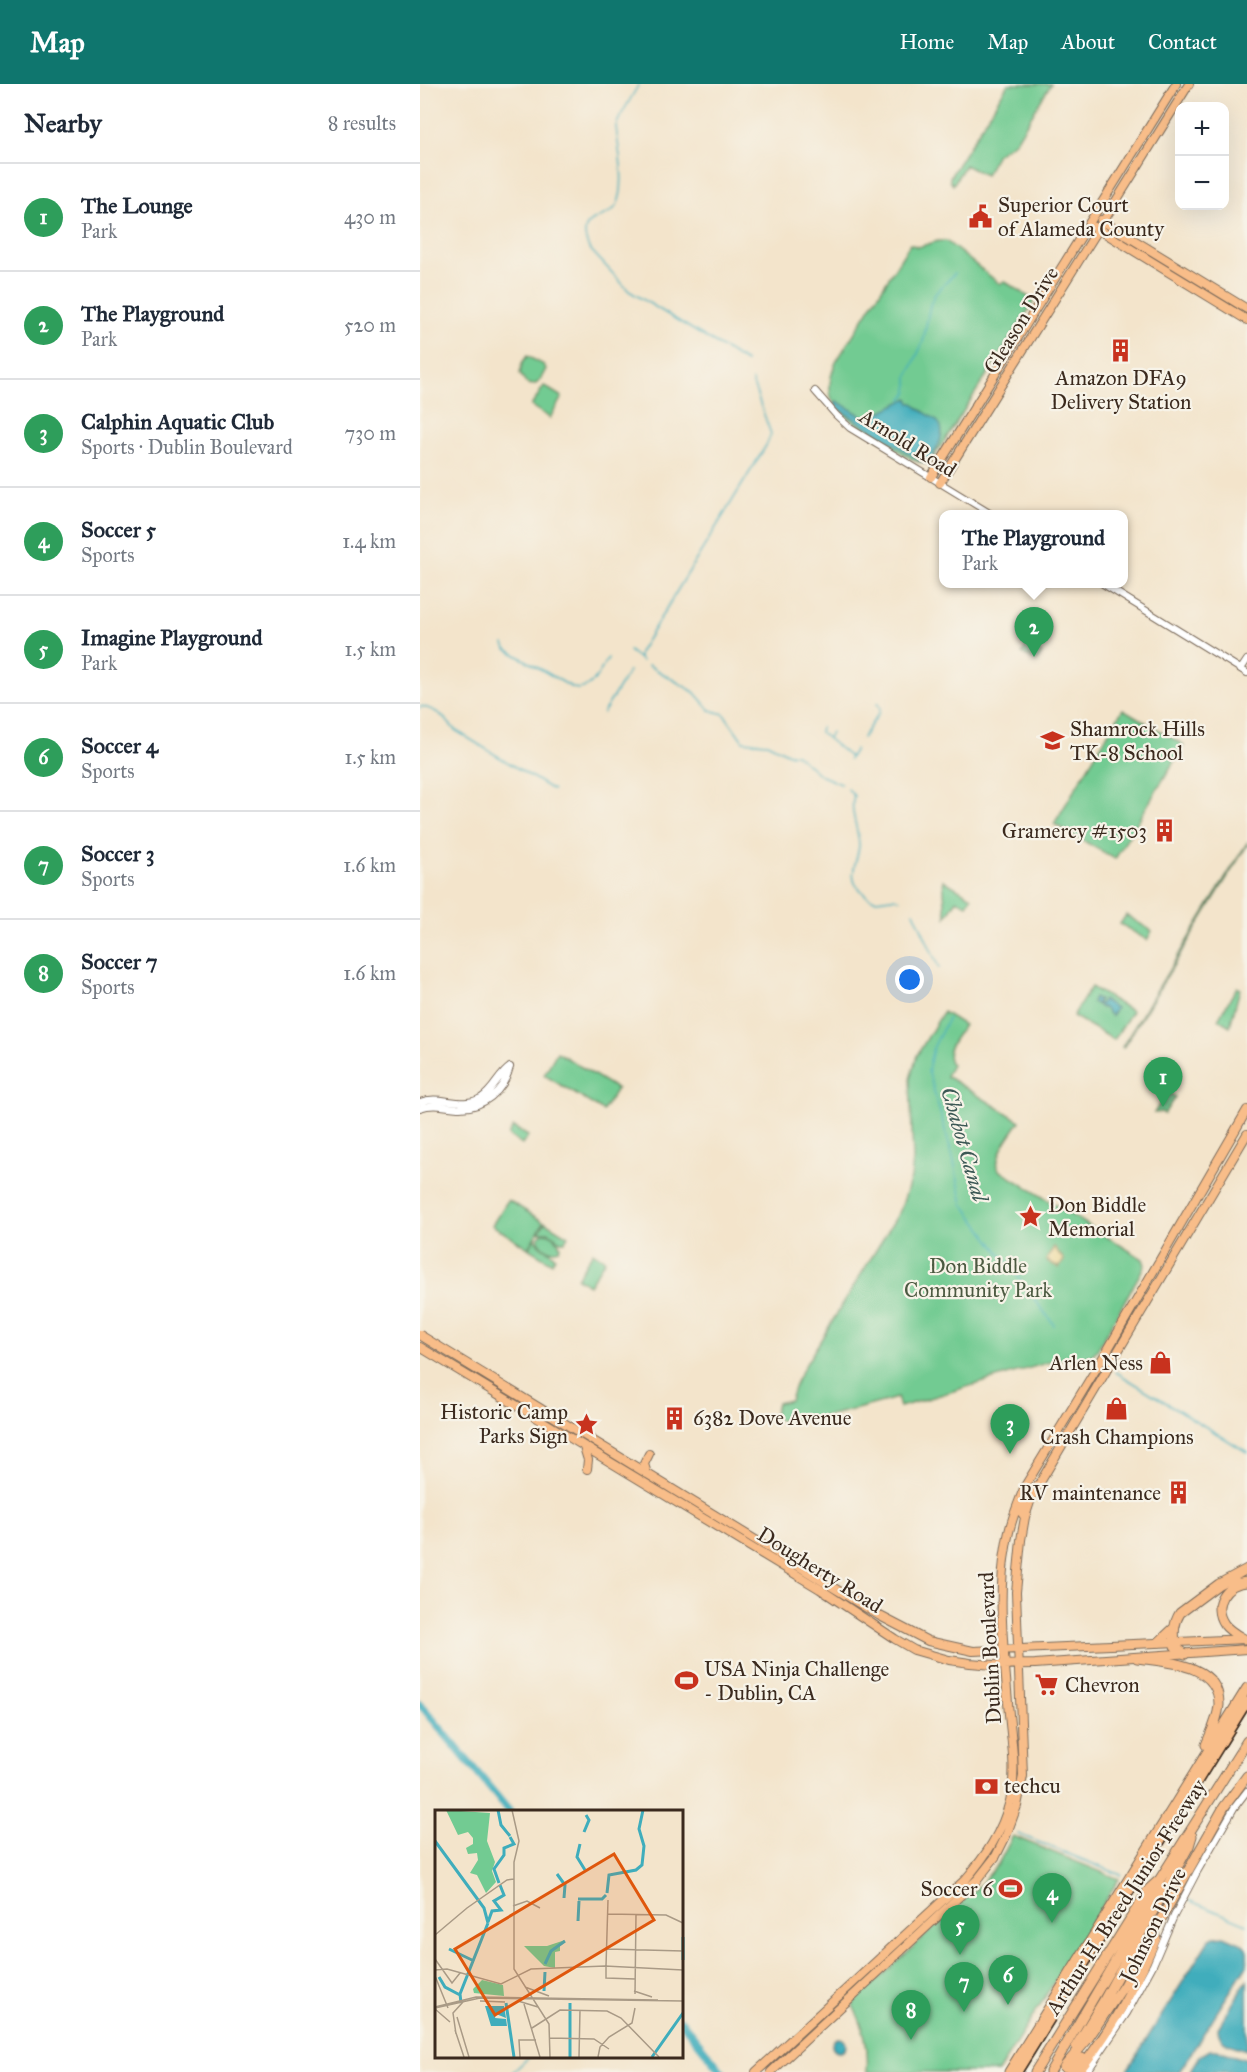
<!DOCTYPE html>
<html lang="en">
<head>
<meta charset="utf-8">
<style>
	body { margin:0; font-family:"IM FELL Great Primer",serif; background:#f6f6f7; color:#1f2937 }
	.controls { position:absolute; right:18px; top:18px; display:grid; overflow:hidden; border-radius:12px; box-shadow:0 6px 24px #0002 }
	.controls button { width:54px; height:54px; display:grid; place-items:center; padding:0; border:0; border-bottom:2px solid #e0e1e3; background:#fff; color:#1f2937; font:30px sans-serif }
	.you { position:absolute; left:490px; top:896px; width:21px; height:21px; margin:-15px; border:4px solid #fff; border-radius:50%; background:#1a73e8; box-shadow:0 0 0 9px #1a73e833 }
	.badge { display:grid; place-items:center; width:39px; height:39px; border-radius:50%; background:#0f766e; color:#fff; font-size:20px; font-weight:700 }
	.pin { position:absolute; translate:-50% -50px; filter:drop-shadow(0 2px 3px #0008) }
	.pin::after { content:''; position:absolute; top:32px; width:21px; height:18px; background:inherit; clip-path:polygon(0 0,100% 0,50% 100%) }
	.popup { position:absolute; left:519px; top:426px; width:189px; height:78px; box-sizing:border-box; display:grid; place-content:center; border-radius:12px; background:#fff; filter:drop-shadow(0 2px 4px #0005); font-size:20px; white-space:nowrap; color:#747a83 }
	.popup b { font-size:22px; color:#1f2937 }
	.popup::after { content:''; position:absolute; left:50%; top:100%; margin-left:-12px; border:12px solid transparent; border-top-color:#fff }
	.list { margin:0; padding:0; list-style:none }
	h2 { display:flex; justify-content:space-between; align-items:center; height:78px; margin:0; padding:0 24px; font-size:26px }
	h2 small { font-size:20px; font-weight:400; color:#747a83 }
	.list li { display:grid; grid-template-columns:39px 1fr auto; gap:18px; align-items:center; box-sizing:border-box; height:108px; padding:0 24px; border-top:2px solid #e0e1e3 }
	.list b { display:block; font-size:22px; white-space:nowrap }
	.list p { margin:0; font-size:20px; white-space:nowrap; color:#747a83 }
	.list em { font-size:20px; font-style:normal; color:#747a83 }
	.map { position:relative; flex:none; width:827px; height:1988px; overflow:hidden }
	header { display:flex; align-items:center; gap:36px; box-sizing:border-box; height:84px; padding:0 30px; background:#0f766e; color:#fff }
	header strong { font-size:28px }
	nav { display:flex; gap:33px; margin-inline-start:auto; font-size:21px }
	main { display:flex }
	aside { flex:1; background:#fff }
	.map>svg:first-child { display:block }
	.green { fill:#72cb92; stroke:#567a58; stroke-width:1.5 }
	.sand { fill:#eeda9e; stroke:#94825e; stroke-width:1.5 }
	.water { fill:#3fadbc; stroke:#3d6c6d; stroke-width:1.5 }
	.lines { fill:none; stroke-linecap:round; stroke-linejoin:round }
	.stream { stroke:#3fadbc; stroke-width:1.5 }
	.river { stroke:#3fadbc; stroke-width:8 }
	.minor-casing { stroke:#7b6b5b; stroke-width:8 }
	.major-casing { stroke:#7b6b5b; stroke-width:10 }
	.highway-casing { stroke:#7b6b5b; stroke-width:11 }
	.minor { stroke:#fff; stroke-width:6 }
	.major { stroke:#f8bd89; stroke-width:8 }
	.highway { stroke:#f8bd89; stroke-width:9 }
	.rail { stroke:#3b2a1e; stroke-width:1.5 }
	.labels { text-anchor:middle; stroke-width:4.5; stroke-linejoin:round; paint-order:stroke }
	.poi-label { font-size:21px; fill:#3b2a1e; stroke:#f7f3e8; text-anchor:start }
	.street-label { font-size:21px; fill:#3b2a1e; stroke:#f7f3e8 }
	.park-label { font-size:21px; fill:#4c5a41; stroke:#f7f3e8 }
	.water-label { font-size:22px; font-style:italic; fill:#3c5855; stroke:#f7f3e8 }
	.inset-river { fill:none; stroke:#3fadbc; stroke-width:3 }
	.inset-road { fill:none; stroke:#a99a86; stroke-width:1.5 }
	.view { fill:#df570d; fill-opacity:0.15; stroke:#df570d; stroke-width:3 }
	.inset-edge { fill:none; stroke:#3b2a1e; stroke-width:3 }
</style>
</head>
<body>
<header>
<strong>Map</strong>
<nav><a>Home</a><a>Map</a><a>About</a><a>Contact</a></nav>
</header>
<main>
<aside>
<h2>Nearby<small>8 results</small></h2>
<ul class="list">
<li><span class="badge" style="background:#2e9e5b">1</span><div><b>The Lounge</b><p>Park</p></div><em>430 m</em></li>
<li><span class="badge" style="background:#2e9e5b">2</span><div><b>The Playground</b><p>Park</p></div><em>520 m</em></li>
<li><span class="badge" style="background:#2e9e5b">3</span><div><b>Calphin Aquatic Club</b><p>Sports · Dublin Boulevard</p></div><em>730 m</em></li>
<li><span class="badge" style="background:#2e9e5b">4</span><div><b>Soccer 5</b><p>Sports</p></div><em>1.4 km</em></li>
<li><span class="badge" style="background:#2e9e5b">5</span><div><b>Imagine Playground</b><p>Park</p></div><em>1.5 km</em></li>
<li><span class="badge" style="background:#2e9e5b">6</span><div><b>Soccer 4</b><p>Sports</p></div><em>1.5 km</em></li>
<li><span class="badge" style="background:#2e9e5b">7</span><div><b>Soccer 3</b><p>Sports</p></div><em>1.6 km</em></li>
<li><span class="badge" style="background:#2e9e5b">8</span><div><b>Soccer 7</b><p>Sports</p></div><em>1.6 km</em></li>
</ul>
</aside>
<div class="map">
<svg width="827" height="1988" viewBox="0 0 827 1988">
	<rect width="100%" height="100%" fill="#f7f3e8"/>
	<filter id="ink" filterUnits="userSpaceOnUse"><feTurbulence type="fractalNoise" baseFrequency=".0167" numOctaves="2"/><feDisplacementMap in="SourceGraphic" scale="12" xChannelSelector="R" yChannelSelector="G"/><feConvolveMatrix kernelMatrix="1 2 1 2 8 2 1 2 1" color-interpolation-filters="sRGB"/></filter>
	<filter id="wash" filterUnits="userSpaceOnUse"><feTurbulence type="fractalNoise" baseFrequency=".008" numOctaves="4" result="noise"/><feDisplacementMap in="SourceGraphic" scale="24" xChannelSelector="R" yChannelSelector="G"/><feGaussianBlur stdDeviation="1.35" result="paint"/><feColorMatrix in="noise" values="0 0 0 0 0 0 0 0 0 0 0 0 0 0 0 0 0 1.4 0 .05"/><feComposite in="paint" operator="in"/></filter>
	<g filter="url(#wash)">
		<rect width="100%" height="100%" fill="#f3e4cb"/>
		<path class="green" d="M 588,0 L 631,0 L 596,57 L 577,70 L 565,91 L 545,81 L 533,101 L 530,97 L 530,93 Z
			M 518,157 L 526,157 L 580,200 L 584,197 L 612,215 L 613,219 L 514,373 C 507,380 502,380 493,376 C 478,367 464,358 449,348 C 418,328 399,318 416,278 L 490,160 L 498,163 Z
			M 107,272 L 124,281 L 126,285 C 121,294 118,305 106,299 L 100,290 L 102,279 Z
			M 124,302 L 142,313 L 130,334 L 111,322 Z
			M 607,561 L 622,569 L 616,578 L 602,569 Z
			M 703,625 L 764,661 L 695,775 L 634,740 Z
			M 827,759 L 827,761 L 703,964 L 702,963 Z
			M 523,796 L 552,813 L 547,821 L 537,816 L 526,833 Z
			M 706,831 L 732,847 L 727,856 L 700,840 Z
			M 671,903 L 712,927 L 694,956 L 653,932 Z
			M 817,903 L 820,905 L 810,942 L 798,935 Z
			M 523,928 L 544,941 C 537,953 521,968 532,981 L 526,992 L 600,1037 C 592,1049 572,1073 579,1086 L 723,1175 L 725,1181 L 677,1266 L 672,1271 L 657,1276 L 650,1272 L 480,1323 L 477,1314 C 436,1325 396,1338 353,1336 L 357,1319 L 370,1316 L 376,1298 L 386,1280 L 480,1127 L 491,1094 L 493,1076 L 490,995 L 497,971 Z
			M 137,968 L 197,1005 L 183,1027 L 124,991 Z
			M 747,1007 L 755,1013 L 744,1030 L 742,1028 L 734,1029 L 741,1018 L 739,1012 Z
			M 93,1043 L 108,1052 L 102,1061 L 88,1051 Z
			M 88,1116 L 124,1138 L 108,1164 L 72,1141 Z
			M 125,1138 L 148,1152 L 145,1157 L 140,1157 L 129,1148 L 119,1148 Z
			M 123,1149 C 131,1149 137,1154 140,1162 L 139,1165 C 129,1169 118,1163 118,1153 Z
			M 115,1154 C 120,1166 129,1164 135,1173 L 132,1179 L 109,1165 Z
			M 173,1168 L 185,1176 L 169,1201 L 157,1194 Z
			M 593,1752 L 699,1795 L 578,1988 L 447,1988 C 449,1964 445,1943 433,1922 L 434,1918 L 562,1799 L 578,1780 Z"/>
		<path class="sand" d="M 634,1163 L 644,1176 L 639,1184 L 626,1176 Z"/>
		<path class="water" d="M 488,314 L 490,319 L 493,319 C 499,326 508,330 516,336 C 530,347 515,368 508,379 L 505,380 L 414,322 L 417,317 L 447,335 Z
			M 674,913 L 679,916 L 677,919 L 680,920 L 683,916 L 696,924 L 691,932 L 683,923 L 682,924 L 672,918 Z
			M 804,1852 L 825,1861 L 827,1864 L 827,1881 L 759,1988 L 706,1988 L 789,1856 L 794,1853 Z
			M 827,1896 L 827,1966 C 814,1962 798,1960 798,1944 Z
			M412 1961a7 7 0 1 1 14 0a7 7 0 1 1-14 0Z
			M 790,1966 L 797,1966 L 827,1976 L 827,1988 L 770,1988 L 780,1972 Z"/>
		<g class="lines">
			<path class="stream" d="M 219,0 L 200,33 L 196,42 C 198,64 207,101 197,121 C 189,137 153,130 169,164 L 209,207 L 326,278
				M 483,316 L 482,314 L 488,309 L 488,292 L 503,258 L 510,221 L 515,210 L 535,189
				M 84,560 L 86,565 L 153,604 C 171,609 180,587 188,574
				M 209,567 L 222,577
				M 219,575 L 219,569 L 347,360 L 351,350 L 332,297
				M 228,581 L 274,608 L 290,626 L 304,630 L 323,657 L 347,659 L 369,670 L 376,670 L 400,691 L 421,700
				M 0,624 L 1,622 C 21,628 22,632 35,646 L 133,706
				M 183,629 L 209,587
				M 401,643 L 400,648 L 430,673
				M 408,654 L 411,648
				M 442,654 L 459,629 L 460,624 L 457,619
				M 429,675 L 435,665
				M 428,705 L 434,712 C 429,729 439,744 439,762 C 438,773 430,789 435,799 C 437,803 444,810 448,813 C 458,820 469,811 480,815
				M 494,828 L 519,884
				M 528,935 L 513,964 L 508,986 L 533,1074 L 543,1120 L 634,1241
				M 696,1288 L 827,1368
				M 598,1750 L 701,1791
				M 768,1816 L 827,1840
				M 93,1988 L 110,1972"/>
			<path class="river" d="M 0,1620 L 89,1727
				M 261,1937 L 302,1988"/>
		</g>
	</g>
	<g filter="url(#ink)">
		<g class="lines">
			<defs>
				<path id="minor" d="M 395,307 L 416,331 L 430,344 L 571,430
					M 683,500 L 827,589
					M 821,585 L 827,576
					M 0,1018 C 20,1010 41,1025 61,1014 C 74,1006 78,991 90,983
					M 0,1024 C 14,1019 24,1023 38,1024 C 63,1025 84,1007 90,983
					M 667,1988 L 707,1929 L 733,1881 L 754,1832 L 777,1788 L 814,1724 L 827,1707"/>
				<path id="major" d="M 681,136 L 827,225
					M 675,143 L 827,236
					M 511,393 L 756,0
					M 520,399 L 769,0
					M 0,1251 L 460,1532 L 508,1557 L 553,1567 L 826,1555
					M 0,1263 L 400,1505 L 475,1555 L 494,1566 L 529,1576 L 550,1579 L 573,1581 L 615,1580 L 827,1565
					M 164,1363 L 168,1376 L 167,1385
					M 227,1390 L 224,1380 L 229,1370
					M 605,1433 L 601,1428 L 607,1409
					M 336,1988 L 545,1796 C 566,1772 582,1748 590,1717 C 598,1684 590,1651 588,1618 C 584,1569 577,1511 586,1463 C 589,1442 597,1422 605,1402 L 687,1267 L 827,1026
					M 351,1988 L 558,1795 L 576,1772 L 586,1752 L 597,1722 L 603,1692 L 596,1508 L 601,1456 L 605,1433 L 612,1412 L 827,1050"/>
				<path id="highway" d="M 824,1555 C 817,1551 809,1547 804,1540 C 791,1521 805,1499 827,1498
					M 739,1558 L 754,1544
					M 765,1570 L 755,1562 C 754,1550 753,1540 760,1529 L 799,1500 L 827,1485
					M 717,1574 C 745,1578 800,1579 799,1621 C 798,1635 791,1649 786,1661
					M 656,1962 L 684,1916 L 769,1762 L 772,1752
					M 644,1983 L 667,1956 L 704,1901 L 804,1723 L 827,1692
					M 589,1988 L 827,1604
					M 597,1988 L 827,1618
					M 615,1988 L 729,1805 L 740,1795 L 827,1657
					M 630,1988 L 735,1809 L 739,1798
					M 650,1988 L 662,1974
					M 658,1988 C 690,1948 716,1901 736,1854"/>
			</defs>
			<use href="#minor" class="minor-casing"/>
			<use href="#major" class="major-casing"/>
			<use href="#highway" class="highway-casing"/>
			<use href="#minor" class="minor"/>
			<use href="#major" class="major"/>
			<use href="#highway" class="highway"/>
			<path class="rail" d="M 603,1988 L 827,1627"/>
		</g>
	</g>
	<defs>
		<symbol id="civic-bare" viewBox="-9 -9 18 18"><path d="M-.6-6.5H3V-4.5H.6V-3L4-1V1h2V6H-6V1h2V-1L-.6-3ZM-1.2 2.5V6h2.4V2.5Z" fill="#c8321e" stroke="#f7f3e8" stroke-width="2.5" paint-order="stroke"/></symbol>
		<symbol id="building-bare" viewBox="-9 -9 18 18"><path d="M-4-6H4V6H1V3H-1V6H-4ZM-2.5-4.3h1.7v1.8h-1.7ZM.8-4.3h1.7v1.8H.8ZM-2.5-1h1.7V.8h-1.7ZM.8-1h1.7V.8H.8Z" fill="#c8321e" stroke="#f7f3e8" stroke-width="2.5" paint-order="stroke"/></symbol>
		<symbol id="school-bare" viewBox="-9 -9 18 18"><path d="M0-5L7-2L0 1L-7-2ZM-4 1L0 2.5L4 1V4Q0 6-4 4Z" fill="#c8321e" stroke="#f7f3e8" stroke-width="2.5" paint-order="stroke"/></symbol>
		<symbol id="sight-bare" viewBox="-9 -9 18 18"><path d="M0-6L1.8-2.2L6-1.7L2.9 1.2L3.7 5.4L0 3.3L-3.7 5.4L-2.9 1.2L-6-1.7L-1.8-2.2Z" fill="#c8321e" stroke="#f7f3e8" stroke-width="2.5" paint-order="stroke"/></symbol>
		<symbol id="shop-bare" viewBox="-9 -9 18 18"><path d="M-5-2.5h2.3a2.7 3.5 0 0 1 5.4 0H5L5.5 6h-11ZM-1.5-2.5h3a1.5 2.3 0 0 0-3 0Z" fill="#c8321e" stroke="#f7f3e8" stroke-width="2.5" paint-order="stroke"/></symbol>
		<symbol id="stadium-bare" viewBox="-9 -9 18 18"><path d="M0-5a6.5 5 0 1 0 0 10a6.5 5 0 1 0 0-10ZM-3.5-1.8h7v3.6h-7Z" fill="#c8321e" stroke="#f7f3e8" stroke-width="2.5" paint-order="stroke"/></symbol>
		<symbol id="supermarket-bare" viewBox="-9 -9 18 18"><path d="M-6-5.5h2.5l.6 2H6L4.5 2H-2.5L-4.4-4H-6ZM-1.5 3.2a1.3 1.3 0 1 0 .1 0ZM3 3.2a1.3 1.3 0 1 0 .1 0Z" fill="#c8321e" stroke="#f7f3e8" stroke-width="2.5" paint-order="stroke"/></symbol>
		<symbol id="bank-bare" viewBox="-9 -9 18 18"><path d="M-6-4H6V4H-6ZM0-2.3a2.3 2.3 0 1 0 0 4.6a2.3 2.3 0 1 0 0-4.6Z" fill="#c8321e" stroke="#f7f3e8" stroke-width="2.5" paint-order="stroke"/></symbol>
	</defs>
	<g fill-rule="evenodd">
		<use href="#civic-bare" x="544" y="116" width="33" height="33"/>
		<use href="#building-bare" x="684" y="250" width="33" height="33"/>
		<use href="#school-bare" x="616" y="640" width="33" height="33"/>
		<use href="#building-bare" x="728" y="730" width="33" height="33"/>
		<use href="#sight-bare" x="594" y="1116" width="33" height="33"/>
		<use href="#shop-bare" x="724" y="1262" width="33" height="33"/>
		<use href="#shop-bare" x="680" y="1308" width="33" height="33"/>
		<use href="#building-bare" x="238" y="1318" width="33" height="33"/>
		<use href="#sight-bare" x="150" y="1324" width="33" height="33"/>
		<use href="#building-bare" x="742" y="1392" width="33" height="33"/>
		<use href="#stadium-bare" x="250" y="1580" width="33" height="33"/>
		<use href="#supermarket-bare" x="610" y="1584" width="33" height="33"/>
		<use href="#bank-bare" x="550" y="1686" width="33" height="33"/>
		<use href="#stadium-bare" x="574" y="1788" width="33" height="33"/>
	</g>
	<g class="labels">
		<g class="poi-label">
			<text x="578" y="128">Superior Court<tspan x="578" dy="24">of Alameda County</tspan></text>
			<text x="701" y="301" text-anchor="middle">Amazon DFA9<tspan x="701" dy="24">Delivery Station</tspan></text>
			<text x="650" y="652">Shamrock Hills<tspan x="650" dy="24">TK-8 School</tspan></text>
			<text x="727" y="754" text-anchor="end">Gramercy #1503</text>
			<text x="628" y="1128">Don Biddle<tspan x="628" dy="24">Memorial</tspan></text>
			<text x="723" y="1286" text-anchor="end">Arlen Ness</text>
			<text x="148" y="1335" text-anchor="end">Historic Camp<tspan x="148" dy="24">Parks Sign</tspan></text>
			<text x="273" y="1341">6382 Dove Avenue</text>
			<text x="697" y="1360" text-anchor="middle">Crash Champions</text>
			<text x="741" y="1416" text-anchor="end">RV maintenance</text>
			<text x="284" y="1592">USA Ninja Challenge<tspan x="284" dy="24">- Dublin, CA</tspan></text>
			<text x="645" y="1608">Chevron</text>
			<text x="584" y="1709">techcu</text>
			<text x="573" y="1812" text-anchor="end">Soccer 6</text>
		</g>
		<g class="street-label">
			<text transform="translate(601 236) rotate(-58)" y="7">Gleason Drive</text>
			<text transform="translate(488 359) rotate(32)" y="7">Arnold Road</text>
			<text transform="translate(400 1486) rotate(32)" y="7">Dougherty Road</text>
			<text transform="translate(570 1564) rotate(-93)" y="7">Dublin Boulevard</text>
			<text transform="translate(706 1813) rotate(-57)" y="7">Arthur H. Breed Junior Freeway</text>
			<text transform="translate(733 1841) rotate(-64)" y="7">Johnson Drive</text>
		</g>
		<g class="park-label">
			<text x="558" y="1189">Don Biddle<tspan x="558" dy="24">Community Park</tspan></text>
		</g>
		<g class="water-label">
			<text transform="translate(545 1060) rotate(74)" y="8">Chabot Canal</text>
		</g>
	</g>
	<g transform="translate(15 1726)">
		<rect width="248" height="248" fill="#f3e4cb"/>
		<path d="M 11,0 L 55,3 L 52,31 L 60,52 L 57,61 L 61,72 L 51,83 L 42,65 L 35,63 L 43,50 L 42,43 L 33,44 L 31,38 L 38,34 L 38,28 L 33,22 L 23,25 ZM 130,130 L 125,134 L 125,141 L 120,142 L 120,158 L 109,156 L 89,136 L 112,136 ZM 47,170 L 68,175 L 69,186 L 39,183 L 38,179 Z" fill="#72cb92"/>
		<path d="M 69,196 L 71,208 L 61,204 L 60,208 L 71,209 L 72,216 L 56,216 L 50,196 Z" fill="#3fadbc"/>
		<path class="inset-river" d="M 63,0 L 66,15 L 75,26M 149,22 L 154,10 L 151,5M 0,31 L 49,98 L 53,113M 145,34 L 142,47 L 150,60M 122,64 L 130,75 L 129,88M 64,73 L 59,59 L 69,45 L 69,38 L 79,34 L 75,27M 172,83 L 174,65 L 201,60 L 207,55 L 209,36 L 204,19 L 208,0M 143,89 L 167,89 L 171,85M 143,111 L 144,91M 53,112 L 57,101 L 66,100 L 59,91 L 69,85 L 65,75M 248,127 L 248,150M 14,139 L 39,151M 110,154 L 116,141 L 130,131M 4,167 L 10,177 L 25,185M 109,181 L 110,162M 26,193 L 25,184 L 53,113M 71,193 L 79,247M 135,193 L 135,247M 217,247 L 248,203"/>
		<path class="inset-road" d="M 77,0 L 84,31 L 79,52 L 79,159 L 114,214 L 115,247M 78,96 L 92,91 L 105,98M 172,104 L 231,105 L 248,113M 0,125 L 32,98 L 72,70 L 79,69M 172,139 L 248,141M 0,149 L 17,173 L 25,163M 171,154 L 171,168 L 200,169M 171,156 L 173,90M 0,160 L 12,159 L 66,174 L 96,159 L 170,156 L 248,160M 0,166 L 13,198M 90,177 L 114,186M 199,181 L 217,187M 200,184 L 201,104M 45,191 L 70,192M 83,191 L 103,197M 89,194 L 105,247M 0,197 L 41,187 L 223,190M 0,198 L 45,188 L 248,191M 0,199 L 15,212M 22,207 L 34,247M 97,218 L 125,200 L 172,201 L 186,208 L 224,247M 20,220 L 29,247M 21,224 L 18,203 L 28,192M 115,228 L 159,229 L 174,239M 85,247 L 84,230 L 101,230M 144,247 L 145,200M 163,247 L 165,237 L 174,227 L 197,213 L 200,198"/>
		<path class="view" d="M 179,44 L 219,110 L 60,205 L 20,139 Z"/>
		<rect width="248" height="248" class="inset-edge"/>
	</g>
</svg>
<div class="controls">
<button>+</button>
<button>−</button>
</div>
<div class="you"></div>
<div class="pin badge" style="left:743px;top:1023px;background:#2e9e5b">1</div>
<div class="pin badge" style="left:614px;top:573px;background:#2e9e5b">2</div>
<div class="popup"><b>The Playground</b>Park</div>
<div class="pin badge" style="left:590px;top:1370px;background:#2e9e5b">3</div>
<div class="pin badge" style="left:632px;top:1839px;background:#2e9e5b">4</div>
<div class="pin badge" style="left:540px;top:1871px;background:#2e9e5b">5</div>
<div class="pin badge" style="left:588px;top:1921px;background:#2e9e5b">6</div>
<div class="pin badge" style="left:544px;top:1928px;background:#2e9e5b">7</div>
<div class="pin badge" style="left:491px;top:1956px;background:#2e9e5b">8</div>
</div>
</main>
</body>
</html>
